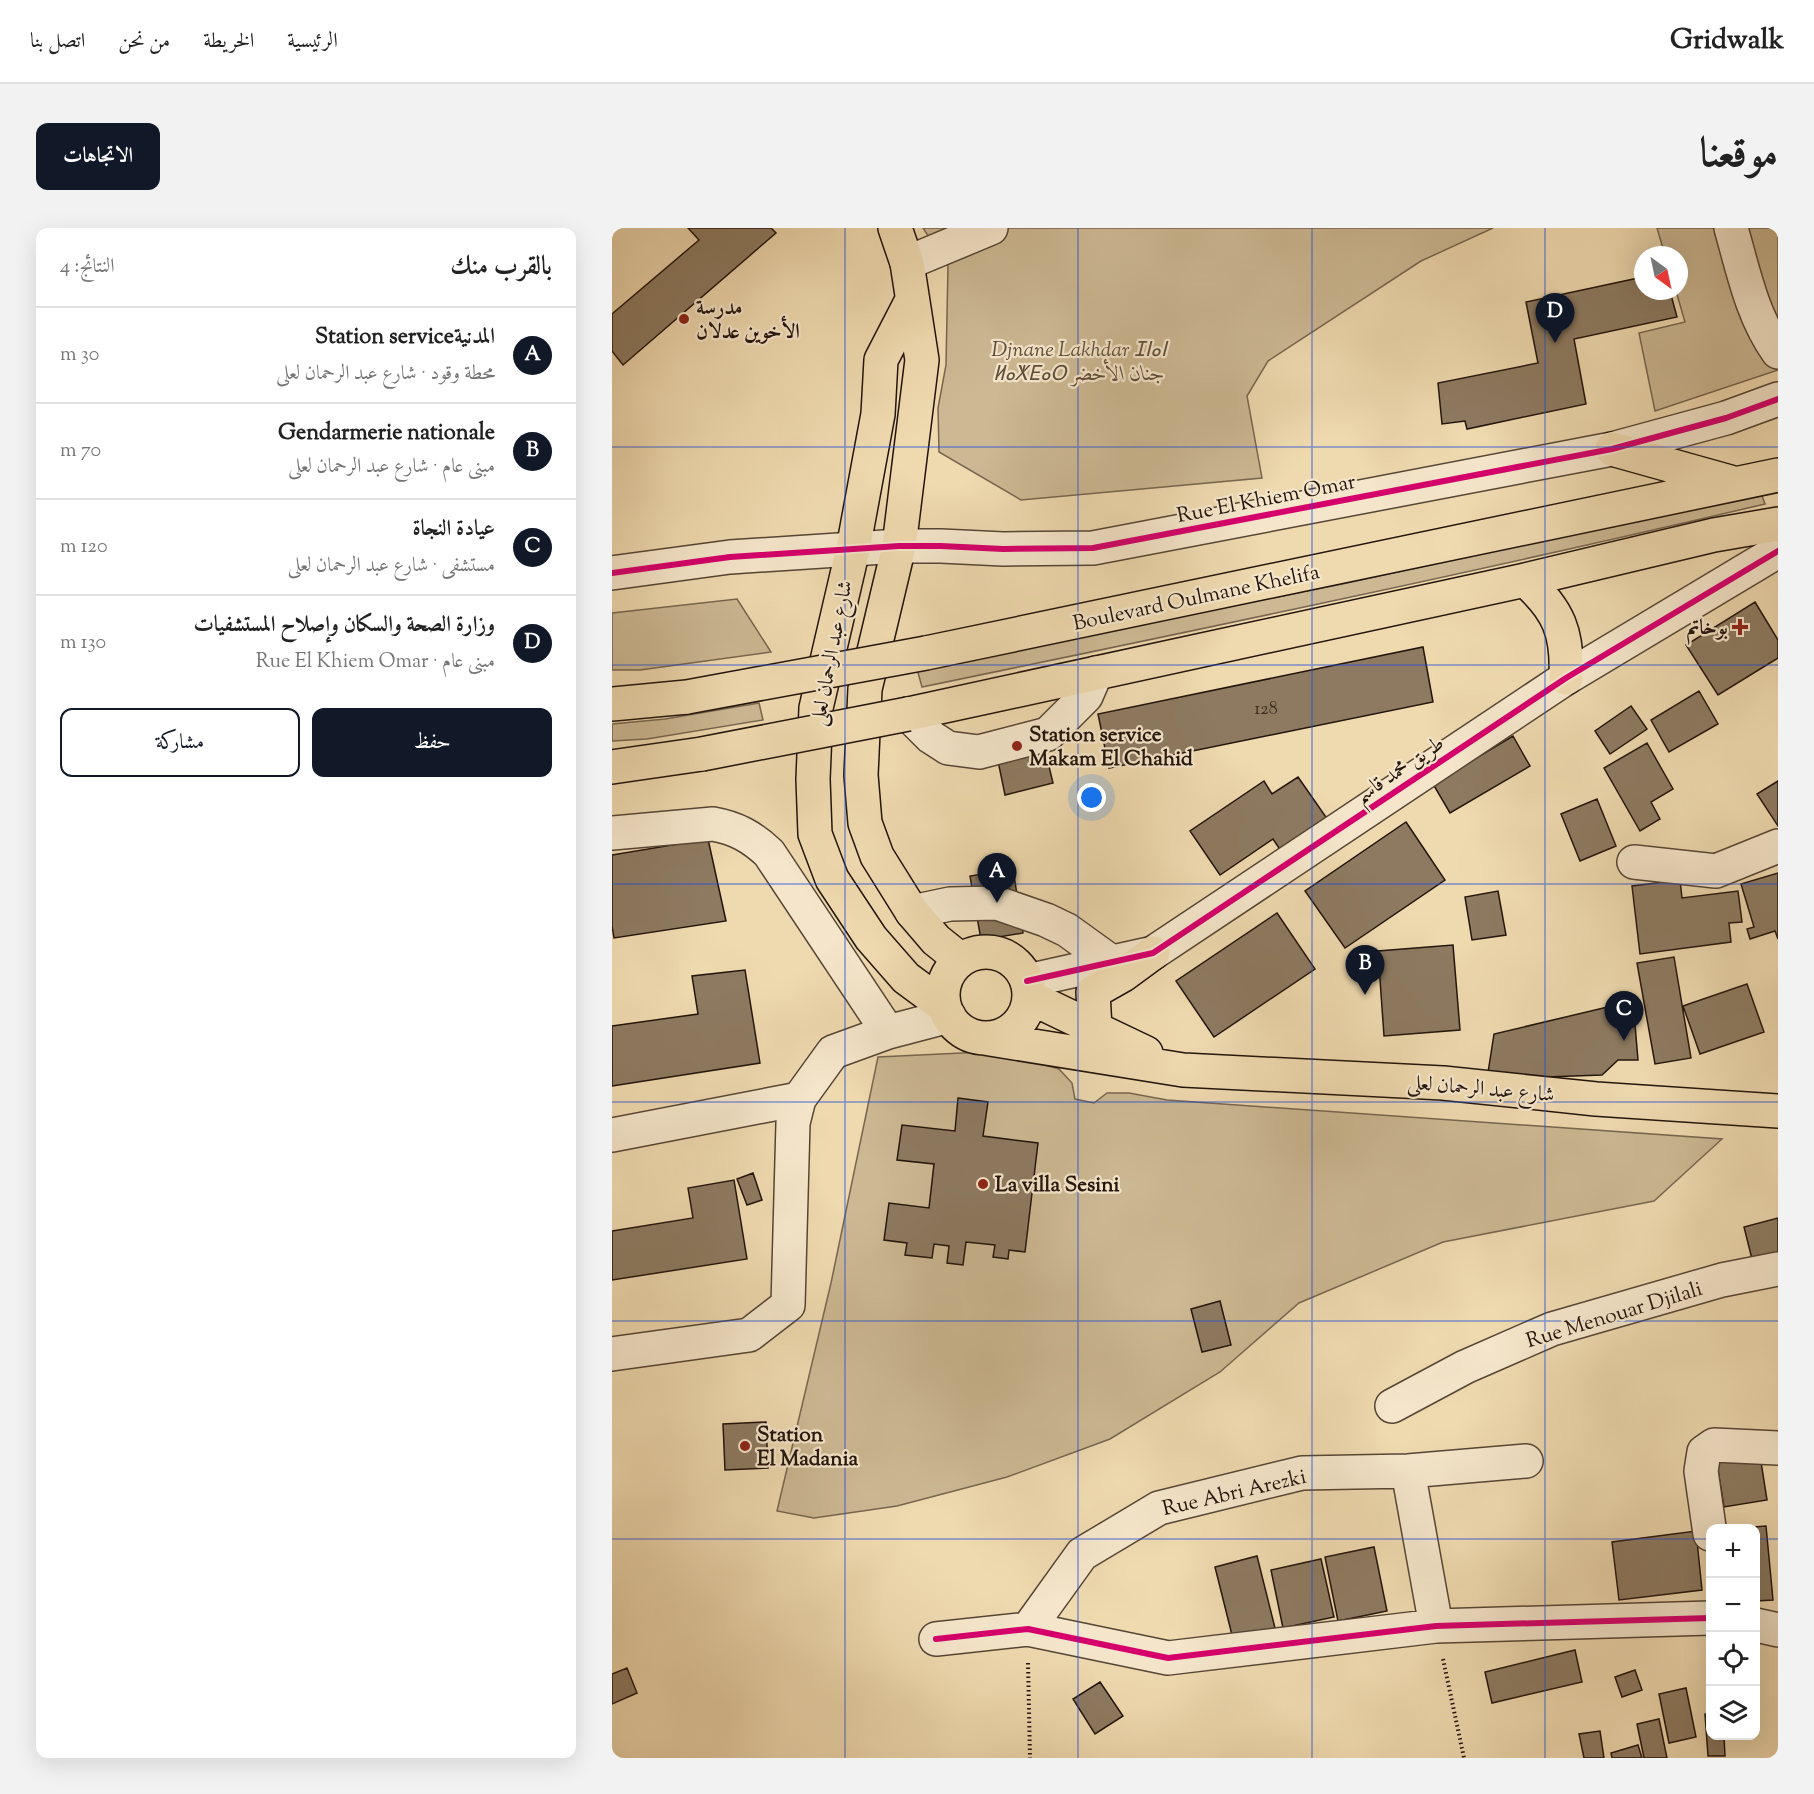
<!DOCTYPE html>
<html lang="ar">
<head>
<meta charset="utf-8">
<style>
	body { margin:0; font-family:"Sorts Mill Goudy",Amiri,"Noto Sans Tifinagh",serif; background:#f2f2f2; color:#222; direction:rtl }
	.controls { position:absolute; right:18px; bottom:18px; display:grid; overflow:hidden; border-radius:12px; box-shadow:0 6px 24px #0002 }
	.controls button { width:54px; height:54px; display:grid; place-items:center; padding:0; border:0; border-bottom:2px solid #e0e0e0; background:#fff; color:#222; font:30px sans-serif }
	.compass { position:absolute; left:1022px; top:18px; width:54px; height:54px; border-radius:50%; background:#fff; box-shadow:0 6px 24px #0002; rotate:147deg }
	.you { position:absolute; left:480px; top:570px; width:21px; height:21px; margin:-15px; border:4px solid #fff; border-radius:50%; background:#1a73e8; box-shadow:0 0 0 9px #1a73e833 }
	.badge { display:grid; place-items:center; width:39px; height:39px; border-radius:50%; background:#111827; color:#fff; font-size:20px; font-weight:700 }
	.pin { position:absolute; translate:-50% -50px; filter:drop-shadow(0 2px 3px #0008) }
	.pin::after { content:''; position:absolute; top:32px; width:21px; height:18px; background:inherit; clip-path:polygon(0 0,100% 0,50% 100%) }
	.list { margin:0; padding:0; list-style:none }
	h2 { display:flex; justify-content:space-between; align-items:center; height:78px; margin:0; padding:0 24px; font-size:26px }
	h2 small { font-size:20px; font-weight:400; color:#767676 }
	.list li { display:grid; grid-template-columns:39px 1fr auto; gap:18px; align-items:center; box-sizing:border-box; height:96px; padding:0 24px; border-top:2px solid #e0e0e0 }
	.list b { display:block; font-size:22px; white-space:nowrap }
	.list p { margin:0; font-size:20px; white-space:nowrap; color:#767676 }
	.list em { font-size:20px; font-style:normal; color:#767676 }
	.actions { display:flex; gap:12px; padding:18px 24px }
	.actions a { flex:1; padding:14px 0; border:2px solid #111827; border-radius:12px; text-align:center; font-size:21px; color:#111827 }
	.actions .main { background:#111827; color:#fff }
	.icon { flex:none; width:33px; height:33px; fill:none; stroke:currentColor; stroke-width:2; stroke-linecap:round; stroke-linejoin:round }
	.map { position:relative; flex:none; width:1166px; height:1530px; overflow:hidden; direction:ltr; border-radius:12px }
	header { display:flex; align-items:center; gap:36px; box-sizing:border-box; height:84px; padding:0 30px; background:#fff; border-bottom:2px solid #e0e0e0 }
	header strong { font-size:28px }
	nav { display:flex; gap:33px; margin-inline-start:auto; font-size:21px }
	.intro { display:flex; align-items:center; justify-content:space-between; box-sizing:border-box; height:144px; padding:0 36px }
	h1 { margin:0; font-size:42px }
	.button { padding:15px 27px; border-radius:12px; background:#111827; color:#fff; font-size:21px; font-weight:700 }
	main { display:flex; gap:36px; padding:0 36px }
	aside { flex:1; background:#fff; border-radius:12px; box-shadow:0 6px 24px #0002 }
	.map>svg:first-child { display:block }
	.green { fill:#ccb893; stroke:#786650; stroke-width:1.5 }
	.building { fill:#8d7a61; stroke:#23140c; stroke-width:1.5 }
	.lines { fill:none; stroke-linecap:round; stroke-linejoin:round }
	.minor-casing { stroke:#564535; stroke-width:36 }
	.major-casing { stroke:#23140c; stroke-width:36 }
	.path { stroke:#23140c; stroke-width:4; stroke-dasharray:1.5 3; stroke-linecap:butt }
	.minor { stroke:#f5e6cb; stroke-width:33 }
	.major { stroke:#efd9af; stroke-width:33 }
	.major-bridge-casing { stroke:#23140c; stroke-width:36; stroke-linecap:butt }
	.major-bridge { stroke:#efd9af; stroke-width:33 }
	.cycleway-casing { stroke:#f5e6cb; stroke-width:10 }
	.cycleway { stroke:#d6006c; stroke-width:6 }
	.grid { fill:none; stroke:#1d4ed8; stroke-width:1.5; stroke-opacity:0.55 }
	.poi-dot { fill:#8f2418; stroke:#f5e6cb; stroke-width:2 }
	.labels { text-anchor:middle; stroke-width:4.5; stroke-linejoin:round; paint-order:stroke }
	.number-label { font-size:18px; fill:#3e2e21 }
	.poi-label { font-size:21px; font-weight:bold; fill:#23140c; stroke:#f5e6cb; text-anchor:start }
	.park-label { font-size:21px; font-style:italic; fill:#5e4d3b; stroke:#f5e6cb }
	.street-label { font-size:21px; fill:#23140c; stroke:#f5e6cb }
</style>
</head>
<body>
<header>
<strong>Gridwalk</strong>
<nav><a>الرئيسية</a><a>الخريطة</a><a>من نحن</a><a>اتصل بنا</a></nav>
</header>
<div class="intro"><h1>موقعنا</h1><a class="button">الاتجاهات</a></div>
<main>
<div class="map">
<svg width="1166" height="1530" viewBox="0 0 1166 1530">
	<rect width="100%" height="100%" fill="#efd9af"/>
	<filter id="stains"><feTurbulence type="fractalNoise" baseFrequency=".00333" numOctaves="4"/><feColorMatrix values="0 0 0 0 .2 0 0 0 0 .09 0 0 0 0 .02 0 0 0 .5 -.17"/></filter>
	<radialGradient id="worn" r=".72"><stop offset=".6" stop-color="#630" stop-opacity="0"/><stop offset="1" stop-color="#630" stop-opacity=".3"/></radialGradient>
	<path class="green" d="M 311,0 L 881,0 L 809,33 L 656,133 L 635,168 L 650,250 L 409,272 L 327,224 L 326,180 L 334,137 L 336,38 Z
		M 1045,0 L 1166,0 L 1166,142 L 1043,183 L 1027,105 L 1073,94 L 1064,63 L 1067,63 L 1067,27 L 1053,27 Z
		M 1149,265 L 1153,276 C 873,342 591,401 310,459 L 305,441 L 735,355 Z
		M 125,371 L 159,424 L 28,442 L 0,442 L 0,385 Z
		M 147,475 L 151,492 L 35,511 L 0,513 L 0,496 L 53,491 Z
		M 371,824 L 412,831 L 447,841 L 460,855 L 463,871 L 482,875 L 495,865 L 517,865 L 555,872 L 1110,911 L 1042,973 L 831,1014 L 687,1075 L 608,1144 L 498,1211 L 395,1249 L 285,1278 L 202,1290 L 165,1283 L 219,1055 L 266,829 Z"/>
	<path class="building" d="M 76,0 L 159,0 L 164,5 L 11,137 L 0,123 L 0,86 L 87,12 Z
		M 1031,49 L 1031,63 L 1058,63 L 1065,89 L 962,111 L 974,176 L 855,201 L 853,193 L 830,196 L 826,155 L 926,135 L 914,74 Z
		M 1143,374 L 1166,412 L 1166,430 L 1106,467 L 1074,417 Z
		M 811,419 L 821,474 L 497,540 L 486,486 Z
		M 1087,463 L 1106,496 L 1057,524 L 1039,492 Z
		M 1019,478 L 1035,501 L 998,526 L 983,503 Z
		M 901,508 L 918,538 L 838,585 L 821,556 Z
		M 1035,515 L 1061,561 L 1039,574 L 1048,591 L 1028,603 L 992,540 Z
		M 433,522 L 441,555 L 393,567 L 386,533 Z
		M 686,549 L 716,592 L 669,623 L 661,611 L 608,647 L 578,603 L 652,553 L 660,566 Z
		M 1166,553 L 1166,598 L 1145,566 Z
		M 985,571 L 1004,618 L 968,633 L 949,586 Z
		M 794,594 L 833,652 L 733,720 L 693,663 Z
		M 96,611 L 114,693 L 2,710 L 0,698 L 0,627 Z
		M 401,641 L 411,705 L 369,712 L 358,648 Z
		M 1166,645 L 1166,711 L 1163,703 L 1138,711 L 1135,701 L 1142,699 L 1129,656 Z
		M 1068,652 L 1070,670 L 1126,663 L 1130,694 L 1117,695 L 1119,714 L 1028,726 L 1020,658 Z
		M 886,663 L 894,707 L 860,712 L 853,669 Z
		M 665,685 L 703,741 L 602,809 L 564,753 Z
		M 841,717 L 848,802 L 772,808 L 766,723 Z
		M 1062,729 L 1079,830 L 1043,836 L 1025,735 Z
		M 133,742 L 148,835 L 0,858 L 0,798 L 86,786 L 80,748 Z
		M 1135,756 L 1152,804 L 1088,826 L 1071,778 Z
		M 1021,773 L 1026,832 L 1006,832 L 990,847 L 875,851 L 882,806 Z
		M 346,870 L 376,874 L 371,908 L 426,915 L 413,1024 L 397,1022 L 396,1031 L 381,1029 L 383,1017 L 354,1014 L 351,1037 L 335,1035 L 337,1018 L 322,1016 L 320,1030 L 293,1027 L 295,1015 L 272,1012 L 277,975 L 317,980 L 322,936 L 285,932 L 290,897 L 343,903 Z
		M 141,945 L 150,972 L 135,977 L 125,951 Z
		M 122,952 L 135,1031 L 0,1052 L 0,1003 L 81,990 L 76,960 Z
		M 1166,990 L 1166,1028 L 1141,1035 L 1132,999 Z
		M 608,1073 L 619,1117 L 590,1124 L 579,1081 Z
		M 154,1194 L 156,1240 L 113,1242 L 111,1196 Z
		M 1147,1221 L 1155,1272 L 1112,1279 L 1103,1224 Z
		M 1154,1298 L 1161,1372 L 1144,1373 L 1144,1300 L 1129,1300 Z
		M 1084,1303 L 1090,1362 L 1007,1372 L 1000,1314 Z
		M 762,1319 L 775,1383 L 726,1393 L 713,1329 Z
		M 645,1328 L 663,1400 L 621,1411 L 603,1339 Z
		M 709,1331 L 722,1389 L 671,1400 L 659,1342 Z
		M 963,1422 L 970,1454 L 880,1475 L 873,1444 Z
		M 15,1440 L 25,1465 L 0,1476 L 0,1446 Z
		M 1023,1442 L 1030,1462 L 1010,1469 L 1003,1449 Z
		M 488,1454 L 511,1488 L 483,1506 L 461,1471 Z
		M 1074,1460 L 1084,1509 L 1057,1515 L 1047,1466 Z
		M 1098,1485 L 1098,1508 L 1112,1508 L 1113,1528 L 1096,1528 L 1093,1486 Z
		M 1047,1491 L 1055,1530 L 1032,1530 L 1025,1496 Z
		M 988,1503 L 992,1530 L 972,1530 L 967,1506 Z
		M 1026,1517 L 1030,1530 L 1000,1530 L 999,1525 Z"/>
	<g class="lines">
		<defs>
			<path id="minor" d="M 1119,0 C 1131,42 1140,88 1166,124
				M 295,35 L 379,0
				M 0,345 L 118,329 L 287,318 L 329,318 L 391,321 L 481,320 L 1000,221 L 1114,190 L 1166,171
				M 296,486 L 319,509 L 336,520 L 367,524 L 436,506 L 474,468 L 484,445
				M 0,605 L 101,596 C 124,600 140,609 157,625 L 276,804
				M 1022,634 L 1104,643 L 1166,618
				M 300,684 L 338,676 L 385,675 L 434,692 L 455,702 L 498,733
				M 415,753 L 541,725 L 954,450 L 1166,323
				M 0,907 L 187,871
				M 0,1126 L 137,1107 L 176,1077 L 181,895 L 187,871 L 221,824 L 276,804 L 337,788
				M 780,1178 L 853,1139 L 940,1101 L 1110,1052 L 1166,1041
				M 796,1243 L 824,1398
				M 1098,1306 L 1089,1243 L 1092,1224 L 1102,1217 L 1166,1220
				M 1144,1397 L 1166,1402
				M 416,1401 L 470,1326 L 547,1280 L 690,1245 L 796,1243 L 914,1233
				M 324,1411 L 416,1401 L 556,1430 L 824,1398 L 1098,1390"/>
			<path id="major" d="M 283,0 L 295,35 L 310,132 L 287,318 L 253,461 L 249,547 L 253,595 L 265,628 L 300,684 L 324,712 L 349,732
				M 300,72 L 269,132 L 266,186 L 241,321 L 204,480 L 201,551 L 203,606 L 220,651 L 259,710 L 294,750 L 332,778
				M 1000,221 L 1118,254
				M 913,352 C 947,382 956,405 954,450
				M 314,425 L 1166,247
				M 0,476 L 75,469
				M 296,486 L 913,352 L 1102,307 L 1166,296
				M 0,539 L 90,526
				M331 767a43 43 0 1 1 86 0a43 43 0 1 1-86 0Z
				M 417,769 L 534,825
				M 483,801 L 481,764 L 511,747 L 541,725
				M 372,810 L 571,842 L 831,855 L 984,871 L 1166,883"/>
		</defs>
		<use href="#minor" class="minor-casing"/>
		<use href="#major" class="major-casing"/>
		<path class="path" d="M 831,1431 L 852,1530
			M 416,1435 L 418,1530"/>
		<use href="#minor" class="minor"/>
		<use href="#major" class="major"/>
		<defs>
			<path id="major-bridge" d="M 75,469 L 314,425
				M 90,526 L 296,486"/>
		</defs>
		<use href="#major-bridge" class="major-bridge-casing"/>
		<use href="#major-bridge" class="major-bridge"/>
		<defs>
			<path id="cycleway" d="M 0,345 L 118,329 L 287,318 L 329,318 L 391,321 L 481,320 L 1000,221 L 1114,190 L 1166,171
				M 415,753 L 541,725 L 954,450 L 1166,323
				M 324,1411 L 416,1401 L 556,1430 L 824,1398 L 1098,1390"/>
		</defs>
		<use href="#cycleway" class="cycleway-casing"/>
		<use href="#cycleway" class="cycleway"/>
	</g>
	<path class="grid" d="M 233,0 L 233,1530M 466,0 L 466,1530M 700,0 L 700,1530M 933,0 L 933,1530M 0,219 L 1166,219M 0,437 L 1166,437M 0,656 L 1166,656M 0,874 L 1166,874M 0,1093 L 1166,1093M 0,1311 L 1098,1311M 1144,1311 L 1166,1311"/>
	<g class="poi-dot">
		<circle cx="72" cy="91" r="6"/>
		<path d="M1125 390h6v6h6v6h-6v6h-6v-6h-6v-6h6z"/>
		<circle cx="405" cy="518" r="6"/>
		<circle cx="371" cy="956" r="6"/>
		<circle cx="133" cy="1218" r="6"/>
	</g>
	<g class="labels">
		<g class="number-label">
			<text x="654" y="486">128</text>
		</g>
		<g class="poi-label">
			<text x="84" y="86">مدرسة<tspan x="84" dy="24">الأخوين عدلان</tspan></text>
			<text x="1116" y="406" text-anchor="end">بوخاتم</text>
			<text x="417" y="513">Station service<tspan x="417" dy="24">Makam El Chahid</tspan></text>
			<text x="383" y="963">La villa Sesini</text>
			<text x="145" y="1213">Station<tspan x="145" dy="24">El Madania</tspan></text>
		</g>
		<g class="park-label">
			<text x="467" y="128">Djnane Lakhdar ⵊⵏⴰⵏ<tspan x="467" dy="24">ⵍⴰⵅⴹⴰⵔ جنان الأخضر</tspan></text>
		</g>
		<g class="street-label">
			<text transform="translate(654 270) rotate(-11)" y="7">Rue El Khiem Omar</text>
			<text transform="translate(584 369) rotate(-12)" y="7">Boulevard Oulmane Khelifa</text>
			<text transform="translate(219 425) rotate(-79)" y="7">شارع عبد الرحمان لعلى</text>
			<text transform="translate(787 541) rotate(-34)" y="7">طريق محمد قاسم</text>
			<text transform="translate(869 860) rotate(5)" y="7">شارع عبد الرحمان لعلى</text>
			<text transform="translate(1002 1086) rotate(-17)" y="7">Rue Menouar Djilali</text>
			<text transform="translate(622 1264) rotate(-13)" y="7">Rue Abri Arezki</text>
		</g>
	</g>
	<rect width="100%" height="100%" filter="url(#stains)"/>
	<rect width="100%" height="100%" fill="url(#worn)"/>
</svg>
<div class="controls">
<button>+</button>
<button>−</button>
<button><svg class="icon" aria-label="locate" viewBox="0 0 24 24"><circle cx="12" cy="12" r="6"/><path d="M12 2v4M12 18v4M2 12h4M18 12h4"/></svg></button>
<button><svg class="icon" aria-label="layers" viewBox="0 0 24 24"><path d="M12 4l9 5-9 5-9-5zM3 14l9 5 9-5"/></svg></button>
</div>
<svg class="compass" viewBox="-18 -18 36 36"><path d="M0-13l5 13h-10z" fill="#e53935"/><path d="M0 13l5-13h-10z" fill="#767676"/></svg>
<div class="you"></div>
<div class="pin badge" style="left:385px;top:675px">A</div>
<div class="pin badge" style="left:753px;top:767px">B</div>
<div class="pin badge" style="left:1012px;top:813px">C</div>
<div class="pin badge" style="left:943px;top:115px">D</div>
</div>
<aside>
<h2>بالقرب منك<small>النتائج: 4</small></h2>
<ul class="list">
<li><span class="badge">A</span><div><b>المدنيةStation service</b><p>محطة وقود · شارع عبد الرحمان لعلى</p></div><em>30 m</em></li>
<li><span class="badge">B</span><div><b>Gendarmerie nationale</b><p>مبنى عام · شارع عبد الرحمان لعلى</p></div><em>70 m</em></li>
<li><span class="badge">C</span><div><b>عيادة النجاة</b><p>مستشفى · شارع عبد الرحمان لعلى</p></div><em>120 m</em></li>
<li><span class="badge">D</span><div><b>وزارة الصحة والسكان وإصلاح المستشفيات</b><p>مبنى عام · Rue El Khiem Omar</p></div><em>130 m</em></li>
</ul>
<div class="actions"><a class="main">حفظ</a><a>مشاركة</a></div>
</aside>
</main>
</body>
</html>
